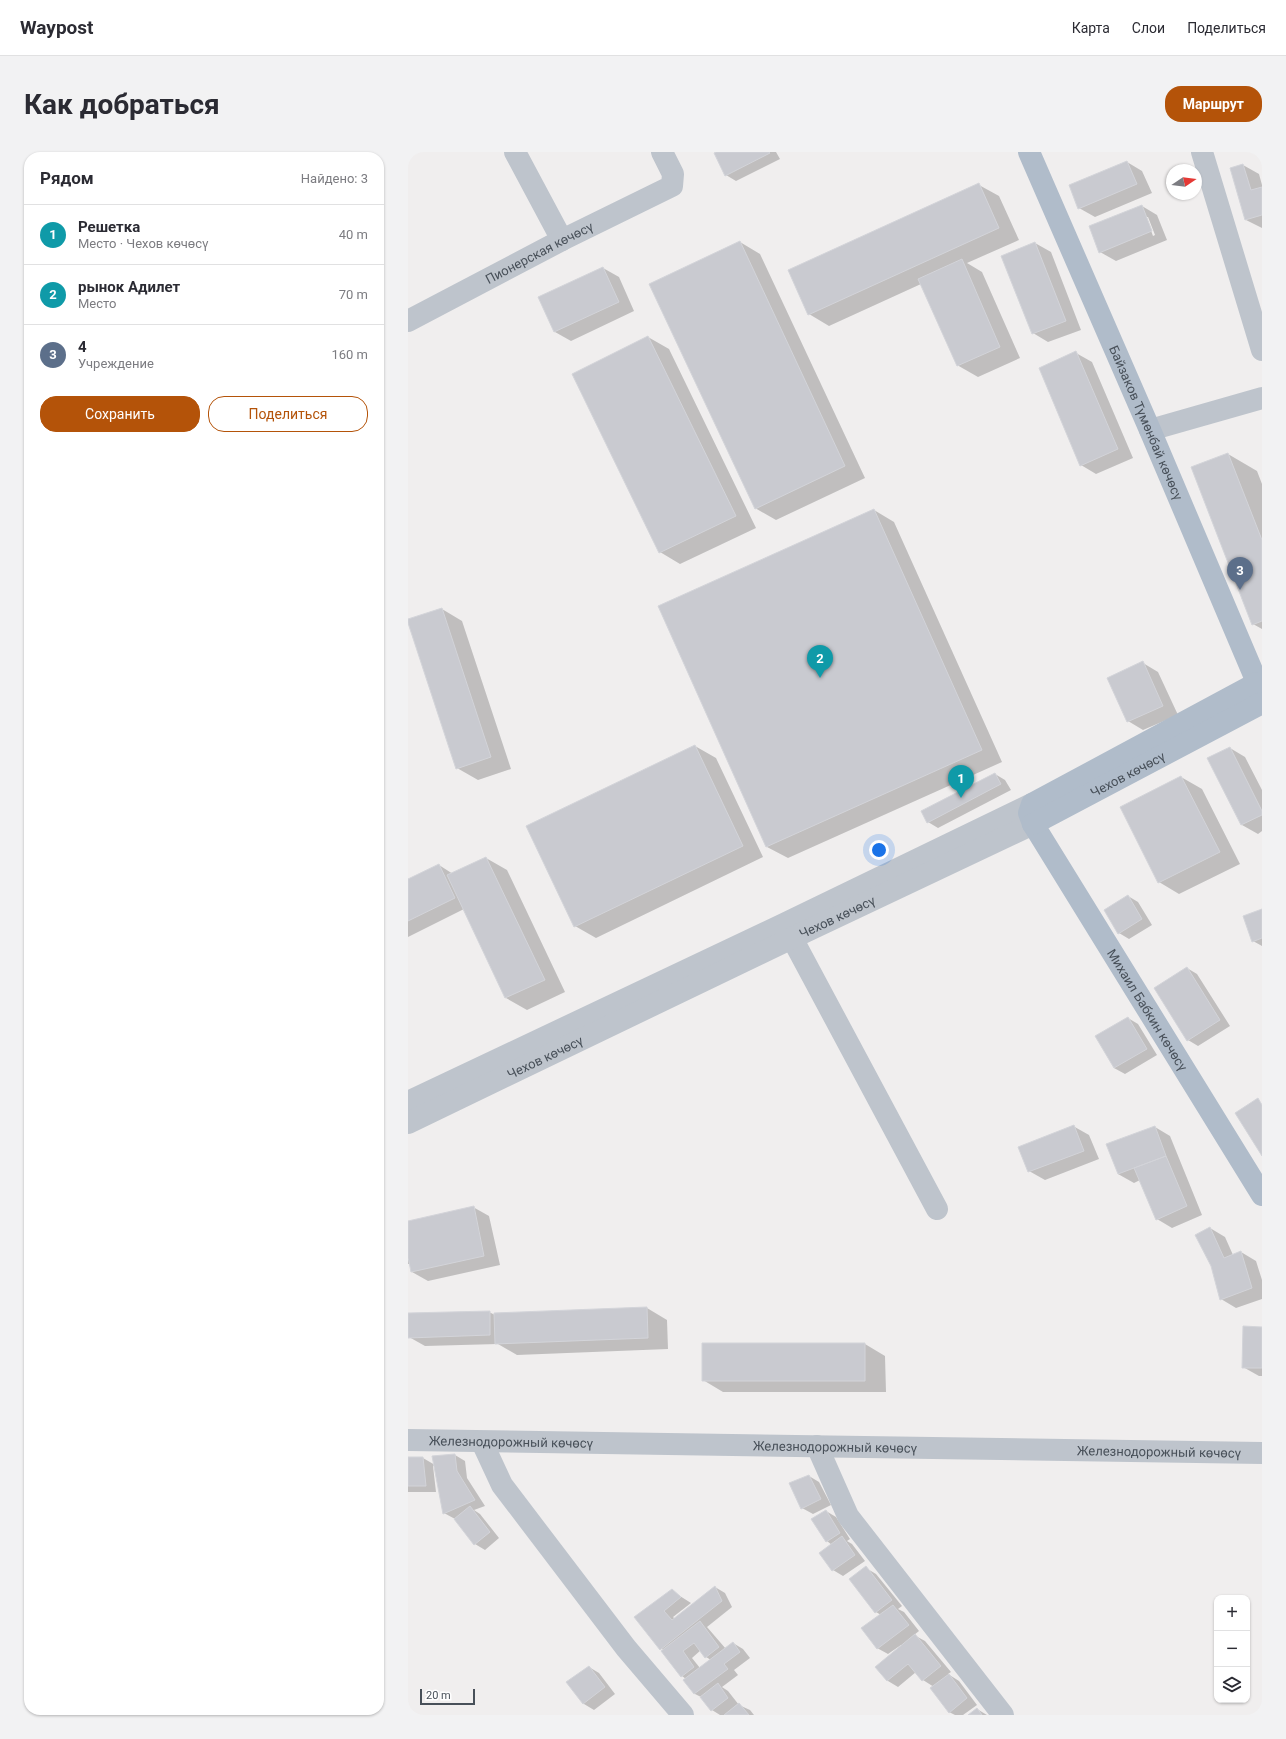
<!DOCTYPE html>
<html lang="ru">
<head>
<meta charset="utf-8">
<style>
	body { margin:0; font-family:Roboto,sans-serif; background:#f2f2f3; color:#2b2b33 }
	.controls { position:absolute; right:12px; bottom:12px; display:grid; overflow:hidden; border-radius:8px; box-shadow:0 1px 3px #0004 }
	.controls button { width:36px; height:36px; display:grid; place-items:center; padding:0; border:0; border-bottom:1px solid #e1e1e2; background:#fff; color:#2b2b33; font:20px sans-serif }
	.compass { position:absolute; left:758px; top:12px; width:36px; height:36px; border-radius:50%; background:#fff; box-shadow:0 1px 3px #0004; rotate:77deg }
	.scale { position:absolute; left:12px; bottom:10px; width:55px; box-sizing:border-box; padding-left:4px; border:2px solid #485059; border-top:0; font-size:11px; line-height:14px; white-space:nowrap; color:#485059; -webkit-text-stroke:3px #fff; paint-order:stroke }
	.you { position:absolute; left:471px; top:698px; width:14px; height:14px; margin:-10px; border:3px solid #fff; border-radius:50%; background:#1a73e8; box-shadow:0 0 0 6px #1a73e833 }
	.badge { display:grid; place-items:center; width:26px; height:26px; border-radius:50%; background:#b45309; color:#fff; font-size:13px; font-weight:700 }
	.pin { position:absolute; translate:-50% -33px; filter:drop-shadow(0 1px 2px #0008) }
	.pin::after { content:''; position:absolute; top:21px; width:14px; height:12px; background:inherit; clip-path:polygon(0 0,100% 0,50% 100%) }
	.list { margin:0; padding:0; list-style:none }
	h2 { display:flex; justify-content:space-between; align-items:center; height:52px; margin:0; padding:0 16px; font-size:17px }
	h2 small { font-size:13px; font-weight:400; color:#7c7c81 }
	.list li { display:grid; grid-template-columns:26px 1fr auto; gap:12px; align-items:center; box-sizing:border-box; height:60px; padding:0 16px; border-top:1px solid #e1e1e2 }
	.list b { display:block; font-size:15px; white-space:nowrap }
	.list p { margin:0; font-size:13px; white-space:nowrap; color:#7c7c81 }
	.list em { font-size:13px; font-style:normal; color:#7c7c81 }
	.actions { display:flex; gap:8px; padding:12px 16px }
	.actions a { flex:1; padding:9px 0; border:1px solid #b45309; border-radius:16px; text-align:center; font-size:14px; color:#b45309 }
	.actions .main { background:#b45309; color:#fff }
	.icon { flex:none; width:22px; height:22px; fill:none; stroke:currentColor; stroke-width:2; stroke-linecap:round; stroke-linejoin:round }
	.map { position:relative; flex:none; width:854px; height:1563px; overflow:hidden; border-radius:16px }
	header { display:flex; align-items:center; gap:24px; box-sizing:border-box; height:56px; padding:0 20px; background:#fff; border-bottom:1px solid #e1e1e2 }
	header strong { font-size:19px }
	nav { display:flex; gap:22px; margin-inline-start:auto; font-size:14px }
	.intro { display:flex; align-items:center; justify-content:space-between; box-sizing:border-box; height:96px; padding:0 24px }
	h1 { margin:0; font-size:28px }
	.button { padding:10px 18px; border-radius:16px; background:#b45309; color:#fff; font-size:14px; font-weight:700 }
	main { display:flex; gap:24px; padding:0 24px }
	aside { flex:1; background:#fff; border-radius:16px; box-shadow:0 1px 3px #0004 }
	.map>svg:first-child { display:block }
	.shadow { fill:#0003; fill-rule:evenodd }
	.building { fill:#c9cad0; stroke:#d3d4d9 }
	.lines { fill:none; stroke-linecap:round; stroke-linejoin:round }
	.minor { stroke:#bec4cc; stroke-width:22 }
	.major { stroke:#b0bcca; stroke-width:22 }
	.labels { text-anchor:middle; stroke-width:3.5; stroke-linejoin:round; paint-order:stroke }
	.street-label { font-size:13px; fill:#485059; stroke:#fff }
</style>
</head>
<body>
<header>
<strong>Waypost</strong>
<nav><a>Карта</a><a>Слои</a><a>Поделиться</a></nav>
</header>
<div class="intro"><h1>Как добраться</h1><a class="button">Маршрут</a></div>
<main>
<aside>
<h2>Рядом<small>Найдено: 3</small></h2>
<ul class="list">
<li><span class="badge" style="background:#0f9aa8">1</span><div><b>Решетка</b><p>Место · Чехов көчөсү</p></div><em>40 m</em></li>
<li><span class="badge" style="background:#0f9aa8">2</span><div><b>рынок Адилет</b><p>Место</p></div><em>70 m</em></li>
<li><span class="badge" style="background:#5c6f8a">3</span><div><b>4</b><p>Учреждение</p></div><em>160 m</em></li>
</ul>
<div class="actions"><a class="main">Сохранить</a><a>Поделиться</a></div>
</aside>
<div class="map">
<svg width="854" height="1563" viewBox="0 0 854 1563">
	<rect width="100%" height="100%" fill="#f0eeee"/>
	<path class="shadow" d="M 311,0 L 368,0 L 372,7 L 328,29 L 318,23 Z
		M 719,10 L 734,19 L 744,41 L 687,65 L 671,56 Z
		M 835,13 L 851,22 L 854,33 L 854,76 L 838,68 L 823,16 Z
		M 571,33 L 591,44 L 611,88 L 559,111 L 574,120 L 612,206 L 570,225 L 549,213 L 513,132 L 421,174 L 401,162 Z
		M 734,54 L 749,63 L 759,88 L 708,109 L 692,100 ZM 738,65 L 740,65 L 747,83 L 745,84 Z
		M 332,90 L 352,102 L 457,326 L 368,368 L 347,356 Z
		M 627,91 L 643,100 L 673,178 L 640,190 L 625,181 Z
		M 195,116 L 211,125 L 226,159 L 163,189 L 147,180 L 132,145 Z
		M 240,185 L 261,197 L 348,376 L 272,412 L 252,400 Z
		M 668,201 L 684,210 L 725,306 L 688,322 L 673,313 Z
		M 820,302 L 849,319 L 854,332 L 854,477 L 845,472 Z
		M 466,358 L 486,370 L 594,610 L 380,706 L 359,695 L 252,454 Z
		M 34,457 L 54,469 L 103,617 L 70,628 L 49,616 Z
		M 735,511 L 750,520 L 770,563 L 735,578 L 720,569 Z
		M 287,594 L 308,606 L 355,705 L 188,786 L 167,774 Z
		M 822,596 L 837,605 L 854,638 L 854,679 L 850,682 L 834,673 L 801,607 Z
		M 587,622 L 597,628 L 603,638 L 530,676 L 520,670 Z
		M 773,625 L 794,637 L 832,712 L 771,742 L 751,730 Z
		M 78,706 L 99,718 L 157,840 L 119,858 L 98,846 L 56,757 L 0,785 L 0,728 L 31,713 L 45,722 Z
		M 720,744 L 730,750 L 744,773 L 721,787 L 711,781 Z
		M 854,758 L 854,794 L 845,789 Z
		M 779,816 L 789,822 L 822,874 L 790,894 L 780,888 Z
		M 720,866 L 730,872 L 749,903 L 717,922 L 706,916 Z
		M 665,974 L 681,983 L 691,1007 L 637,1028 L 621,1019 Z
		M 747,975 L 762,984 L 794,1063 L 764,1076 L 749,1067 L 732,1028 L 726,1031 L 710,1022 Z
		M 65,1055 L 81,1064 L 92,1113 L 20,1129 L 4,1120 L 3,1112 L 0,1112 L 0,1070 Z
		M 802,1076 L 817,1085 L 825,1103 L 833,1100 L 848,1109 L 854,1128 L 854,1147 L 828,1156 L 813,1147 Z
		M 239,1156 L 259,1168 L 260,1197 L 109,1203 L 90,1192 L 17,1194 L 1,1185 L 81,1160 L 87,1163 Z
		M 854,1176 L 854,1224 L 851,1224 L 835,1215 Z
		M 457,1192 L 477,1204 L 478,1240 L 315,1240 L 295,1228 Z
		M 47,1303 L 57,1309 L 59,1326 L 77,1354 L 66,1358 L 72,1362 L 91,1386 L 77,1398 L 67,1392 L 47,1367 L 36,1361 L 27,1313 L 25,1314 L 28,1340 L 0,1340 L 0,1306 L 15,1306 L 27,1313 Z
		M 401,1324 L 411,1330 L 423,1353 L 405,1362 L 394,1356 Z
		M 418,1359 L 428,1365 L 442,1387 L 439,1389 L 444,1392 L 457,1409 L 435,1424 L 425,1418 L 413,1401 L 424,1393 L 419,1389 Z
		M 458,1416 L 468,1422 L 494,1454 L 490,1457 L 496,1460 L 511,1479 L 506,1483 L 517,1489 L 543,1520 L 540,1522 L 551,1529 L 569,1553 L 555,1563 L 547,1563 L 541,1560 L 526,1535 L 515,1528 L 508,1520 L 490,1535 L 480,1529 L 469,1515 L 494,1494 L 493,1493 L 480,1502 L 469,1496 L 473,1463 L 468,1460 Z
		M 307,1435 L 317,1441 L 324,1455 L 299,1475 L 318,1497 L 325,1491 L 335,1497 L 342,1506 L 326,1518 L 330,1523 L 314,1535 L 320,1539 L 331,1553 L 342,1558 L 346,1563 L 312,1563 L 304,1558 L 295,1546 L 287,1542 L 277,1528 L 278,1527 L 274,1524 L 256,1499 L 227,1465 L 264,1439 L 283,1451 L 265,1465 L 267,1467 ZM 293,1498 L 298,1505 L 303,1508 L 292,1516 L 284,1506 Z
		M 181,1515 L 191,1521 L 207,1542 L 186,1558 L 176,1552 L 160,1530 Z
		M 569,1557 L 579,1563 L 562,1563 Z"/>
	<path class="building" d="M 308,0 L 361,0 L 362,1 L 317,24 L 306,1 Z
		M 719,9 L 729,32 L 670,57 L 661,33 Z
		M 835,12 L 843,38 L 854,35 L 854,63 L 837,68 L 822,16 Z
		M 571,31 L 591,76 L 400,163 L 380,118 Z
		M 734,53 L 744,79 L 691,101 L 681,74 Z
		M 332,89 L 437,314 L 347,357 L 241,132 Z
		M 627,90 L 658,169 L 624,182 L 593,104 Z
		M 554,107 L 592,195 L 549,214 L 510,127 Z
		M 195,115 L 211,150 L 146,180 L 130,145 Z
		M 240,184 L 328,364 L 251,401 L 164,222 Z
		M 668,199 L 710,297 L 672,314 L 631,216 Z
		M 820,301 L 854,388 L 854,469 L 844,473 L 783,315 Z
		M 466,357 L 574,598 L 358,695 L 250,454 Z
		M 34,456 L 83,605 L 48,617 L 0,471 L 0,467 Z
		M 735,509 L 755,554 L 719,570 L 699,526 Z
		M 287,593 L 335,694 L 166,775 L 118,674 Z
		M 822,595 L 854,659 L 854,663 L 833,673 L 799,606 Z
		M 587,621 L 593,632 L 519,671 L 513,659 Z
		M 773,624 L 812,700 L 750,731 L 712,655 Z
		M 78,705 L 137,828 L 97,846 L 39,723 Z
		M 31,712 L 47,746 L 0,769 L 0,727 Z
		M 720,743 L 734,767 L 710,782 L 696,758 Z
		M 854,757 L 854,786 L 844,790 L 835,764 Z
		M 779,815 L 812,868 L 779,889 L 746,836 Z
		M 720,865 L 739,897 L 706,916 L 687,884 Z
		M 850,946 L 854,953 L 854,1004 L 827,961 Z
		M 666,973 L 676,999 L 620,1020 L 610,995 Z
		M 747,974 L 758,1004 L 710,1022 L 698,992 Z
		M 758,1004 L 779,1054 L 748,1068 L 726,1016 Z
		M 66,1054 L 76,1104 L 3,1120 L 0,1105 L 0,1069 Z
		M 802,1075 L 816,1106 L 833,1099 L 844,1136 L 812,1148 L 803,1114 L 787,1083 Z
		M 239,1155 L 240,1186 L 87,1192 L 86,1161 Z
		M 82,1159 L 82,1183 L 0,1186 L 0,1161 Z
		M 835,1174 L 854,1175 L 854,1216 L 834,1216 Z
		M 294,1191 L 457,1191 L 457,1229 L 294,1229 Z
		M 47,1302 L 49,1319 L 67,1348 L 35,1362 L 24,1304 Z
		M 0,1305 L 15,1305 L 18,1334 L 0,1334 Z
		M 401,1323 L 413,1347 L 393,1357 L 381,1331 Z
		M 62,1354 L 82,1380 L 66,1393 L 46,1367 Z
		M 418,1358 L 432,1381 L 418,1390 L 403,1367 Z
		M 434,1384 L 447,1403 L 424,1419 L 411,1401 Z
		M 458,1414 L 484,1448 L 467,1461 L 441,1427 Z
		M 307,1434 L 314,1449 L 252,1498 L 226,1465 L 264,1437 L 273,1445 L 256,1459 L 264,1468 Z
		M 485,1453 L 501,1473 L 469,1497 L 453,1476 Z
		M 292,1469 L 311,1495 L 297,1506 L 286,1491 L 275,1499 L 286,1515 L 273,1525 L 253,1499 Z
		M 507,1482 L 533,1514 L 514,1529 L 500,1512 L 479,1529 L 467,1515 Z
		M 325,1490 L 332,1500 L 316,1512 L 320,1517 L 286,1542 L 275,1528 Z
		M 181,1514 L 197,1535 L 175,1552 L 158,1530 Z
		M 541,1522 L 559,1546 L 541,1561 L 522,1536 Z
		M 310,1531 L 320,1546 L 303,1559 L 292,1545 Z
		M 331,1551 L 341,1563 L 316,1563 Z
		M 569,1556 L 574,1563 L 560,1563 Z"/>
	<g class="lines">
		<g class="minor">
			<path d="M 107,0 L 154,88"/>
			<path d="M 794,0 L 854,198"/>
			<path id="s1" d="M 0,169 L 154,88 L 264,34 L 265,22 L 254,0"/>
			<path d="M 742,278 L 854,246"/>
			<path d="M 377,773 L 529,1057"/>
			<path d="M 0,950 L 376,772 L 624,652"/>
			<path id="s2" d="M 0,971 L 384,786 L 625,672"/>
			<path id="s3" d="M 0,1288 L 854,1301"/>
			<path d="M 74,1290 L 94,1333 L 218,1496 L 275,1563"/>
			<path d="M 409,1294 L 440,1364 L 595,1563"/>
		</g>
		<g class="major">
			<path id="s4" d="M 621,0 L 742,278 L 854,542"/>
			<path id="s5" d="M 849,531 L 624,652 L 621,661 L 625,672 L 854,1043"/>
			<path id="s6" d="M 625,672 L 854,551"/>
		</g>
	</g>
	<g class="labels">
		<g class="street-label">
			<text dy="5" stroke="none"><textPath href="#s1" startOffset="148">Пионерская көчөсү</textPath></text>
			<text dy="5" stroke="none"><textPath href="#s4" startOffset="295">Байзаков Түмөнбай көчөсү</textPath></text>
			<text dy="5" stroke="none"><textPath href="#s6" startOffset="107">Чехов көчөсү</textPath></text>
			<text dy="5" stroke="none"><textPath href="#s2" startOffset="476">Чехов көчөсү</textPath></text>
			<text dy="5" stroke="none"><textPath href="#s5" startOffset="495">Михаил Бабкин көчөсү</textPath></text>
			<text dy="5" stroke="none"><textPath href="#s2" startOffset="152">Чехов көчөсү</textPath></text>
			<text dy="5" stroke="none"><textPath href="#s3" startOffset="103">Железнодорожный көчөсү</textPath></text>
			<text dy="5" stroke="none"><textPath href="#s3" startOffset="427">Железнодорожный көчөсү</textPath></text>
			<text dy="5" stroke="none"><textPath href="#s3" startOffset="751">Железнодорожный көчөсү</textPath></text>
		</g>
	</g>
</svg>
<div class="controls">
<button>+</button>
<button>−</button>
<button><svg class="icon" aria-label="layers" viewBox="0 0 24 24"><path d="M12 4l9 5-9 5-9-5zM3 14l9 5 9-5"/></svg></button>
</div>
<svg class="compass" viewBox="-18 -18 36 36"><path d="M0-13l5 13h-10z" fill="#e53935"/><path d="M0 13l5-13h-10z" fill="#7c7c81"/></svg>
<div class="scale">20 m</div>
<div class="you"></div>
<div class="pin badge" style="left:553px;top:646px;background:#0f9aa8">1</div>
<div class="pin badge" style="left:412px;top:526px;background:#0f9aa8">2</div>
<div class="pin badge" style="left:832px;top:438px;background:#5c6f8a">3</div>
</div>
</main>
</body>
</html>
